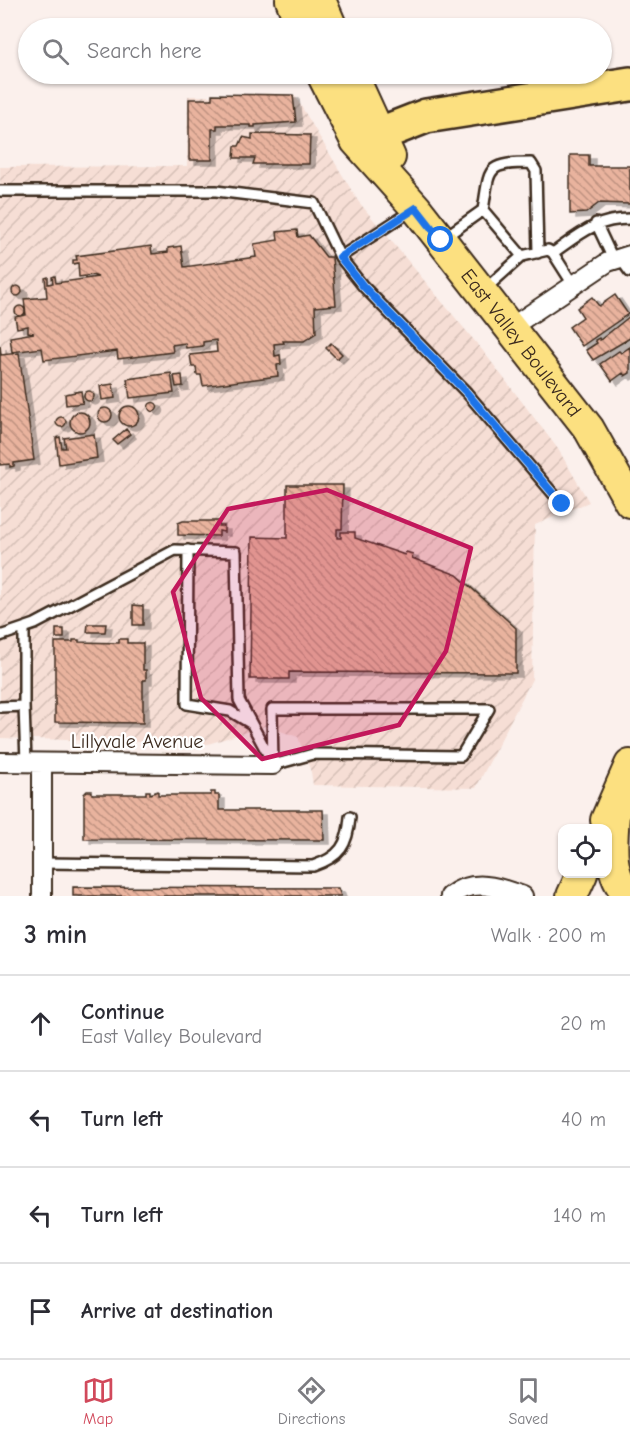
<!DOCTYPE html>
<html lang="en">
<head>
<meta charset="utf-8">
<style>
	body { margin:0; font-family:"Comic Neue",sans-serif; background:#f2f2f3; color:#2b2b33 }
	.controls { position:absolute; right:18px; bottom:18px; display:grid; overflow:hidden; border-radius:12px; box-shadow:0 2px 4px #0004 }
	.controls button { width:54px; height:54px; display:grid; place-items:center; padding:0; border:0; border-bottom:2px solid #e1e1e2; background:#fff; color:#2b2b33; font:30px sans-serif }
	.stop { position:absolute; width:18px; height:18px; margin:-14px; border:4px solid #1a73e8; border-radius:50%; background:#fff }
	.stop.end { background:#1a73e8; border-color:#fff; box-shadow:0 2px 6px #0008 }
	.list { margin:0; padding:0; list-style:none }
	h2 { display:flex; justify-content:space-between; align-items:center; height:78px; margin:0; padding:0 24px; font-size:26px }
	h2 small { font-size:20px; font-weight:400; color:#7c7c81 }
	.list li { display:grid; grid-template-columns:39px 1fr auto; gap:18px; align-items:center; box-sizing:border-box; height:96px; padding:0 24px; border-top:2px solid #e1e1e2 }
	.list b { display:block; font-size:22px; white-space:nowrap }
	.list p { margin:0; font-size:20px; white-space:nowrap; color:#7c7c81 }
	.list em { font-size:20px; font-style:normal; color:#7c7c81 }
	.icon { flex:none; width:33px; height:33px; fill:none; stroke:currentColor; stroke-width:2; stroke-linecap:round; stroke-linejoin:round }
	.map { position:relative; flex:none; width:630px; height:896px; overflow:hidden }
	.search { position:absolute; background:#fff; box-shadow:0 2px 4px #0004; left:18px; right:18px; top:18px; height:66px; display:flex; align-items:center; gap:15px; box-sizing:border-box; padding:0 21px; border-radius:33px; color:#7c7c81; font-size:22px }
	.sheet { height:462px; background:#fff }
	nav { display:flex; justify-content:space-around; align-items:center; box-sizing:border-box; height:84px; border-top:2px solid #e1e1e2; background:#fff; font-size:16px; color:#7c7c81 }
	nav a { display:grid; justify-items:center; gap:3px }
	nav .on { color:#d1495b }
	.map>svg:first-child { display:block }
	.industrial { fill:url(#industrial-furrows) }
	.building { fill:url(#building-back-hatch); stroke:#3b2a1e; stroke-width:1.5; filter:url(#shadow) }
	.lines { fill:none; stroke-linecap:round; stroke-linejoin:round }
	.lane-casing { stroke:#3b2a1e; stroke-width:14 }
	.street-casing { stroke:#3b2a1e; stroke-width:22 }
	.primary-casing { stroke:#3b2a1e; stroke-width:34 }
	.highway-casing { stroke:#3b2a1e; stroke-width:38 }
	.lane { stroke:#fff; stroke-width:9 }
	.street { stroke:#fff; stroke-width:18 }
	.primary { stroke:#fce080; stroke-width:30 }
	.highway { stroke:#fce080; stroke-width:33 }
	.route { stroke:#1a73e8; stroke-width:8 }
	.marked { fill:#c2185b; fill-opacity:0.2; stroke:#c2185b; stroke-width:4.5; stroke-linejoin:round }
	.labels { text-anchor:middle; stroke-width:4.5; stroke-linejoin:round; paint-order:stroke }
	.street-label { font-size:20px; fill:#3b2a1e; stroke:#fff }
</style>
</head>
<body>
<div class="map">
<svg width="630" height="896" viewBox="0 0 630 896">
	<defs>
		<pattern id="industrial-furrows" width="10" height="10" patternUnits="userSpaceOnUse" patternTransform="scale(1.5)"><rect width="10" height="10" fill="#f6ded5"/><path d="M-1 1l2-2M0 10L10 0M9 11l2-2" fill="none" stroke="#d4bfb6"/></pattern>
		<pattern id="building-back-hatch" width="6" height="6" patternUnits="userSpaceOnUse" patternTransform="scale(1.5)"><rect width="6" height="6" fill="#e9b39e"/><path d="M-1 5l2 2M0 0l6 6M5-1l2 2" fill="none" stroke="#be9280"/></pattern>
		<filter id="shadow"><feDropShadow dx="6" dy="4" stdDeviation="0" flood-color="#0004"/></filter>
	</defs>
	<rect width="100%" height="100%" fill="#fbf0ec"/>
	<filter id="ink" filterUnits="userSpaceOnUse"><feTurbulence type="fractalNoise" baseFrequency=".0167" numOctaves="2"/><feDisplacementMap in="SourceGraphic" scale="12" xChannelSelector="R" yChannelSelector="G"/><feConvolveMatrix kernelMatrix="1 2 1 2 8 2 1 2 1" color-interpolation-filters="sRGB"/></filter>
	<g filter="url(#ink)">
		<path class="industrial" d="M 188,96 L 295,96 L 358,201 L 483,351 L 558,449 L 589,502 L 535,525 L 532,679 L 476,788 L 313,785 L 311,772 L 298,737 L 265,726 L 208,744 L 0,738 L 0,167 L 187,166 Z"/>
		<path class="building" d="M 212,94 L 293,95 L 296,122 L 255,125 L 255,127 L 251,127 L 251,125 L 217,125 L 217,129 L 212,129 L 212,160 L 189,160 L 189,99 L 212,99 Z
			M 252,134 L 310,135 L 309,164 L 253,164 L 255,158 L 234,158 L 235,146 L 239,146 L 243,137 L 252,139 Z
			M 570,155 L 589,155 L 589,166 L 630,166 L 630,204 L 599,203 L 586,213 L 570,214 Z
			M 297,230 L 298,237 L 309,235 L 326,257 L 332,257 L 336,305 L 315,307 L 316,333 L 304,341 L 283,341 L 284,343 L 274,344 L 275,356 L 280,355 L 281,364 L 277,365 L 278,376 L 203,386 L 201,375 L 197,375 L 196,367 L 192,367 L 190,355 L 217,352 L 216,340 L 203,342 L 203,346 L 186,348 L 185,343 L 172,345 L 173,352 L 118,359 L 117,351 L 44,360 L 42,348 L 12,352 L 10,337 L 34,333 L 28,332 L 28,326 L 17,328 L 15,317 L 26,315 L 24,299 L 47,297 L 45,278 L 48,277 L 48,284 L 53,283 L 52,277 L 55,276 L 56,283 L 98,277 L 92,275 L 79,277 L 78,263 L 73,264 L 73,260 L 77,260 L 76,256 L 151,246 L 152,254 L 168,252 L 168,248 L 181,246 L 184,267 L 256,257 L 254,244 L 278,240 L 277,232 Z
			M12 291a5 5 0 1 1 10 0a5 5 0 1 1-10 0Z
			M 615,295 L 628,314 L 582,346 L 569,327 L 583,317 L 577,308 L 592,297 L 599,306 Z
			M15 311a5 5 0 1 1 10 0a5 5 0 1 1-10 0Z
			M 630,316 L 630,338 L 593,360 L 586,350 L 597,343 L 595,340 L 599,338 L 600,340 Z
			M 331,343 L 342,354 L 337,359 L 326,348 Z
			M 0,345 L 1,355 L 19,353 L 34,460 L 14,463 L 14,466 L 10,467 L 10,464 L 0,465 Z
			M 630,347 L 630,373 L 625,376 L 623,373 L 612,381 L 600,364 L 619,351 L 621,353 Z
			M 171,373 L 174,393 L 130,398 L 127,379 Z
			M 182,375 L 183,386 L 176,387 L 174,376 Z
			M 113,384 L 115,398 L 102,400 L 100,386 Z
			M84 396a5 5 0 1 1 10 0a5 5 0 1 1-10 0Z
			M 81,391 L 83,403 L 66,405 L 65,394 Z
			M148.5 407a4.5 4.5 0 1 1 9 0a4.5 4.5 0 1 1-9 0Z
			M119 416a10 10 0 1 1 20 0a10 10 0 1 1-20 0Z
			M98 415a7 7 0 1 1 14 0a7 7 0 1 1-14 0Z
			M70 422a10 10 0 1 1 20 0a10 10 0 1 1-20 0Z
			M56 422a5 5 0 1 1 10 0a5 5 0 1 1-10 0Z
			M 126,429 L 130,434 L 117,444 L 113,440 Z
			M 94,434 L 97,458 L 59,464 L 56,438 L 60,437 L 62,448 L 66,448 L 64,438 Z
			M 287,485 L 343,485 L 342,529 L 337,529 L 337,538 L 341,538 L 341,532 L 355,532 L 355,538 L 405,555 L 406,552 L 413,554 L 412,558 L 457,575 L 516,628 L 516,673 L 289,672 L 289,679 L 250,679 L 252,537 L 287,538 Z
			M 183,521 L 219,521 L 219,526 L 224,526 L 224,532 L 219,531 L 219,536 L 178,535 L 178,523 Z
			M 133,605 L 143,606 L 143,625 L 133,625 Z
			M 88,624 L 106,624 L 105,632 L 87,632 Z
			M 56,629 L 64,629 L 64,638 L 56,638 Z
			M 119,639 L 127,639 L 127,643 L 143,643 L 143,670 L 146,670 L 146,680 L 143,680 L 143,723 L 55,722 L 55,642 L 73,642 L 73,640 L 79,640 L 79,642 L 119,643 Z
			M 87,791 L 92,791 L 92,794 L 146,794 L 146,791 L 150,791 L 150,794 L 158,791 L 158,795 L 211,795 L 211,792 L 215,792 L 215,795 L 219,795 L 219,810 L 323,810 L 324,840 L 84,839 L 84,794 Z
			M 73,887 L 338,888 L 341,896 L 73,896 Z"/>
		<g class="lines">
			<defs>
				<path id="lane" d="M 0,191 L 216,191 L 314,203 L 340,257
					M 483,210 C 490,168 485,163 531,163 L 536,171 L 538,253
					M 411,211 L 340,257 L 363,286 L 467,393 L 562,504
					M 596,223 L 613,259
					M 445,237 L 483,210 L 522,256 L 484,290
					M 553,253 C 580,234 596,219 630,219
					M 522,256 L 548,250 L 553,253 L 574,286
					M 619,257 L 630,272
					M 188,550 L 187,704 L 230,711 L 250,723
					M 0,636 L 35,624 L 175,550 L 236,552 L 239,700 L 272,762
					M 24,706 L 24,628
					M 0,707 L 24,706 L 26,762
					M 272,709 L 489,709 L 461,756 L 313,754 L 273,765 Z
					M 42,863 L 313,866 C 340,857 348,845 350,817"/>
				<path id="street" d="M 510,328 L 608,262 L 630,255
					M 0,762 L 273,765
					M 42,763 L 42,896
					M 450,896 C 473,878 499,887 523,896"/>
				<g id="primary">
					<path d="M 291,0 L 302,28"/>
					<path d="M 320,0 L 332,28"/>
					<path id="s1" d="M 322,74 L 356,141 L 416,208 L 589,429 L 630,502"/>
					<path d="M 352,74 L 390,157"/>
					<path d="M 615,801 C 614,828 604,877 630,894"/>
					<path d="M 606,820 L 630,765"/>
					<path d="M 572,896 L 582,874"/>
				</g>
				<path id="highway" d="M 380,134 L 426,116 L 630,84"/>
			</defs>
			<use href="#lane" class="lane-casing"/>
			<use href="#street" class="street-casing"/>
			<use href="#primary" class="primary-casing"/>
			<use href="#highway" class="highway-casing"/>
			<use href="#lane" class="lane"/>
			<use href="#street" class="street"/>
			<use href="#primary" class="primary"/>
			<use href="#highway" class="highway"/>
		</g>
	</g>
	<g class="lines" filter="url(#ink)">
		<path class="route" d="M 441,240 L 416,208 L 340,257 L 363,286 L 467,393 L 562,504"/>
	</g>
	<path class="marked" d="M 327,490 L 471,548 L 446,651 L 399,725 L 262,759 L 201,698 L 173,592 L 228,509 Z"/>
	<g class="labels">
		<g class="street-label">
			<text dy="7" stroke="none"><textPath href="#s1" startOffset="336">East Valley Boulevard</textPath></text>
			<text x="137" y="748">Lillyvale Avenue</text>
		</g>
	</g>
</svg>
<div class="controls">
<button><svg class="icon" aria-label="locate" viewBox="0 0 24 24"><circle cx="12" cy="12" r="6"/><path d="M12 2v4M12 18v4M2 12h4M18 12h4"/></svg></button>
</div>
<div class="stop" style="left:441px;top:240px"></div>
<div class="stop end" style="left:562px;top:504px"></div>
<div class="search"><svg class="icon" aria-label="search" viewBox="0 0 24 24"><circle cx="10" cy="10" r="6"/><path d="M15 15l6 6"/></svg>Search here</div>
</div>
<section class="sheet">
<h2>3 min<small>Walk · 200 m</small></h2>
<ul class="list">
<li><svg class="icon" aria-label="ahead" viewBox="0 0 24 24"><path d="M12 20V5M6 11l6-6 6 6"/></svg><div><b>Continue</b><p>East Valley Boulevard</p></div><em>20 m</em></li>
<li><svg class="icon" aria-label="left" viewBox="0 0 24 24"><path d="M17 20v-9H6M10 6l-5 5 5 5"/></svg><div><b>Turn left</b></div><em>40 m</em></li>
<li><svg class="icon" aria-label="left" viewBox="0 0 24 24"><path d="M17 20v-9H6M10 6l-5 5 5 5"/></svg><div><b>Turn left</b></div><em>140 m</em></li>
<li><svg class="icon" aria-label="arrive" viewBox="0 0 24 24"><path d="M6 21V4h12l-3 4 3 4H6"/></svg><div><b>Arrive at destination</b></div></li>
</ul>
</section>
<nav>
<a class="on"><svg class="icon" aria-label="map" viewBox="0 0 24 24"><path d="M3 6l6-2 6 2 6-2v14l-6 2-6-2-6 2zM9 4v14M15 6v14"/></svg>Map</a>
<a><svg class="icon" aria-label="directions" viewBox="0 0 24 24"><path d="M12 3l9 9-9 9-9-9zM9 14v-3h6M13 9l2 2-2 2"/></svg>Directions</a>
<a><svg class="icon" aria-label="saved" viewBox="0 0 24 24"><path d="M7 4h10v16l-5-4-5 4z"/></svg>Saved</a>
</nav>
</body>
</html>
